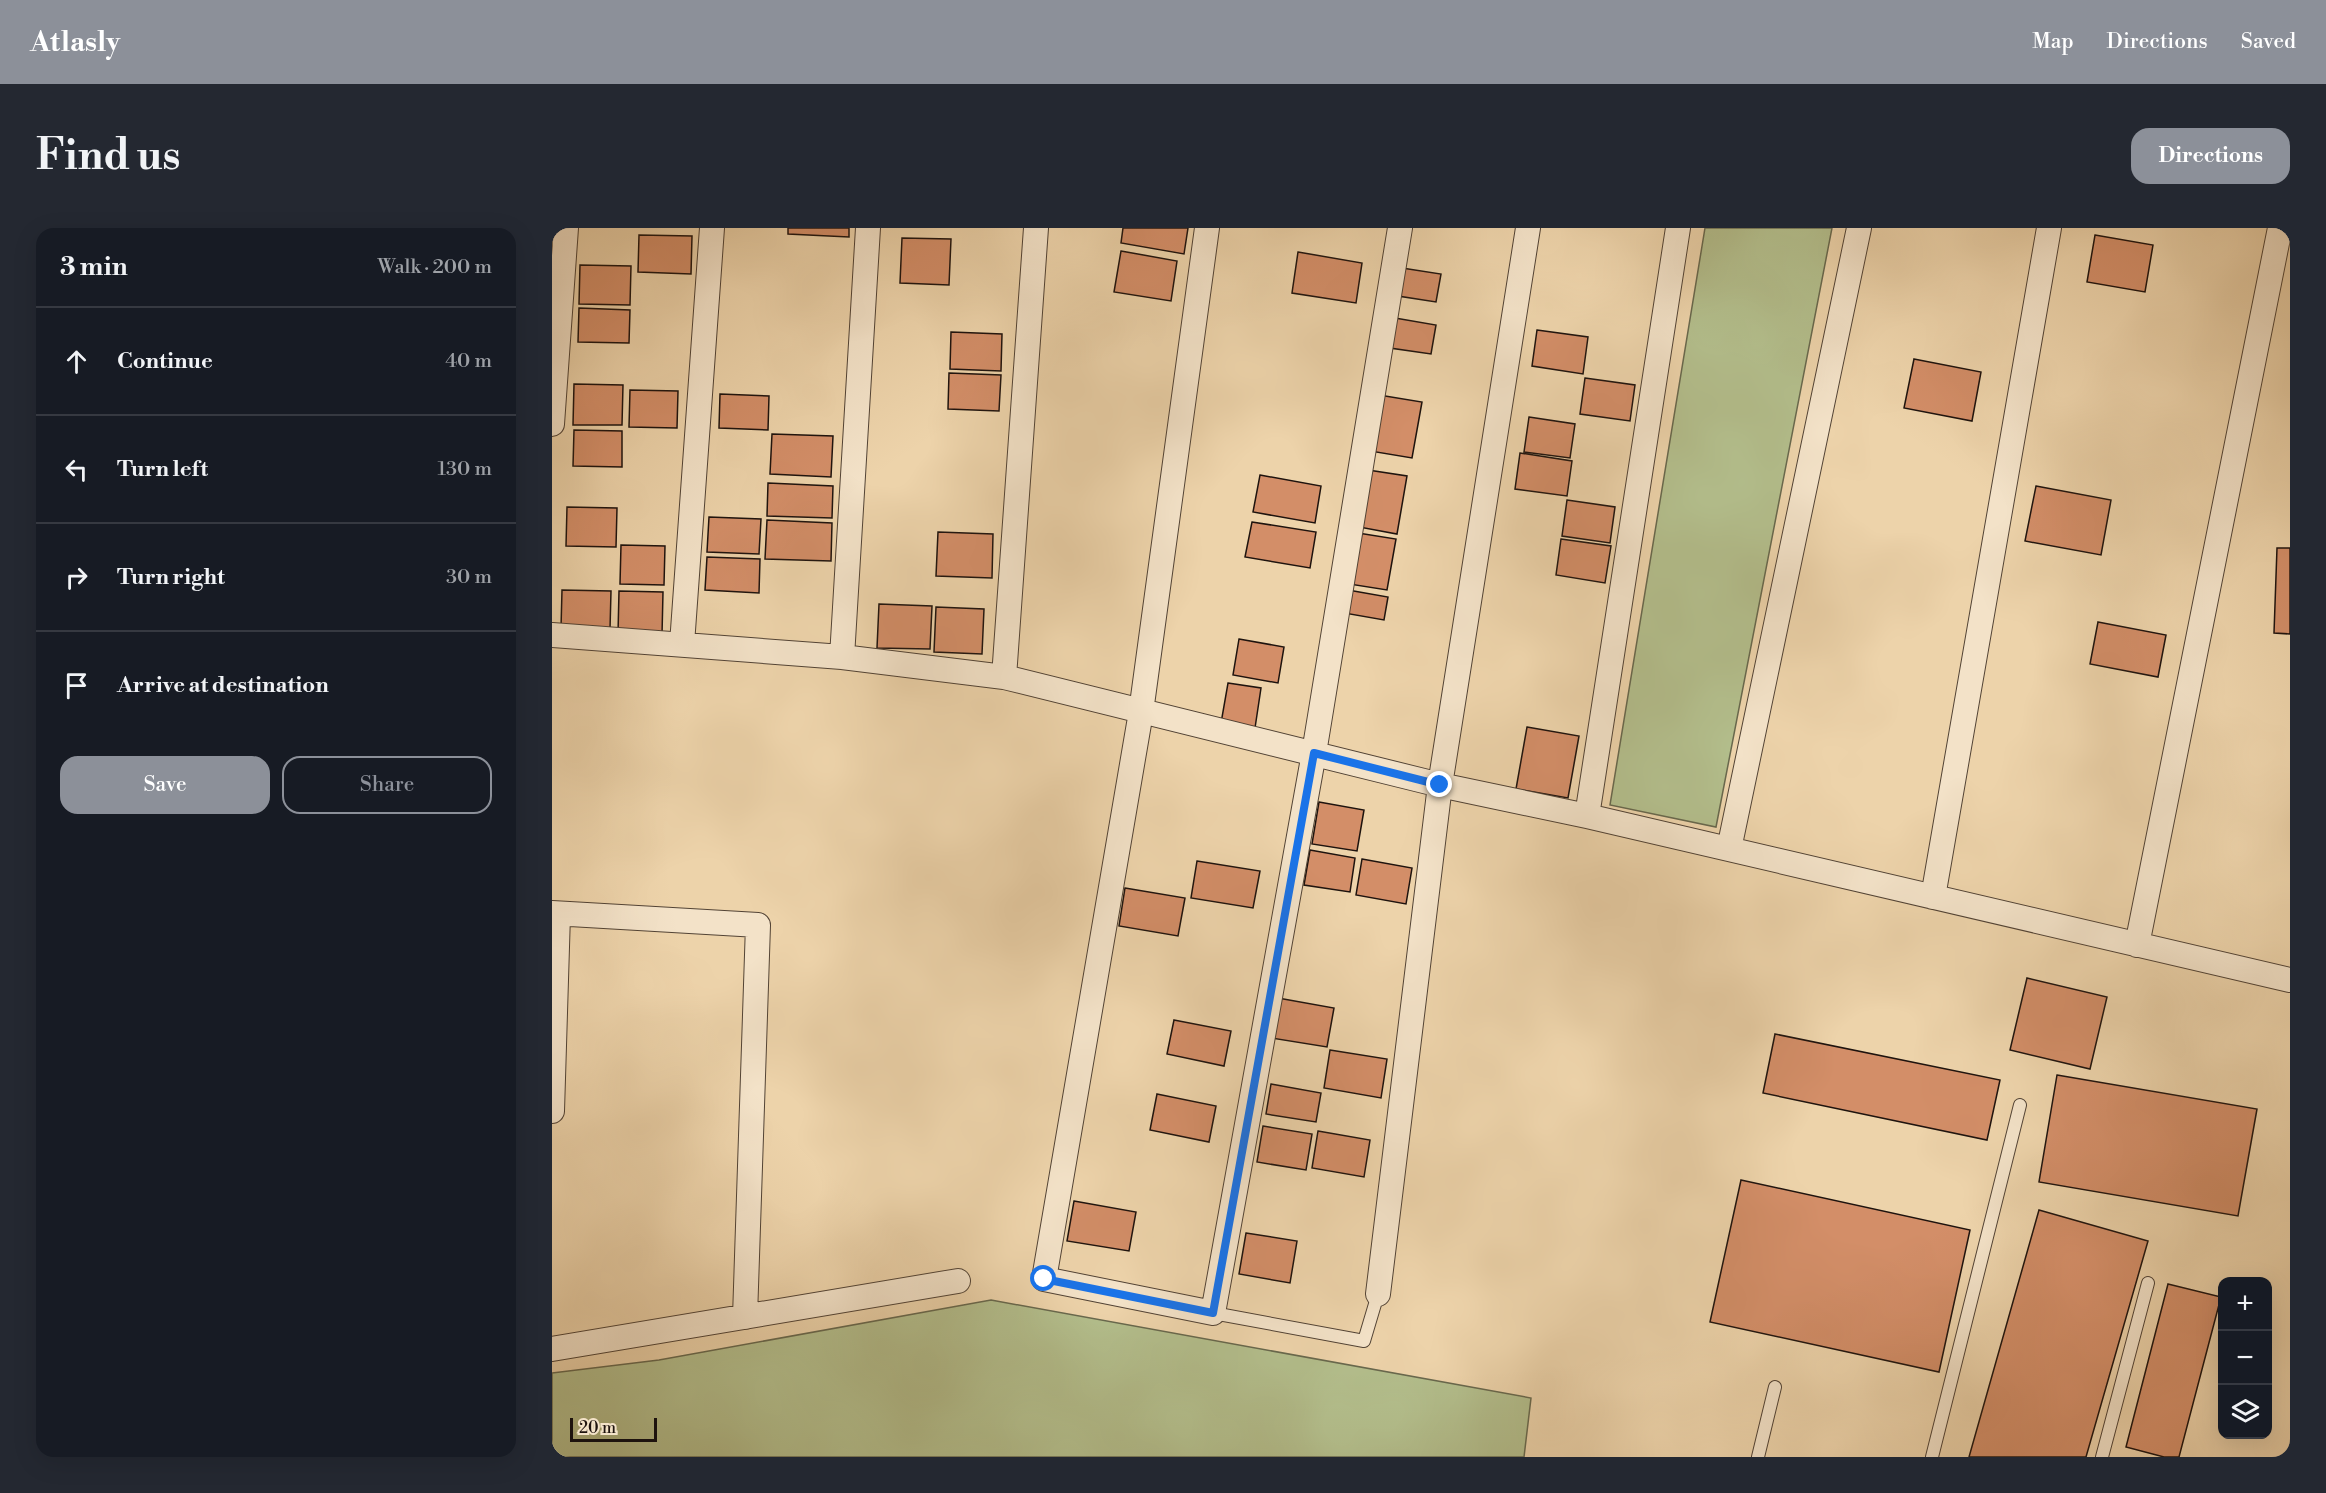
<!DOCTYPE html>
<html lang="en">
<head>
<meta charset="utf-8">
<style>
	body { margin:0; font-family:"Libre Bodoni",serif; background:#242831; color:#f1f3f6 }
	.controls { position:absolute; right:18px; bottom:18px; display:grid; overflow:hidden; border-radius:12px; box-shadow:0 6px 24px #0002 }
	.controls button { width:54px; height:54px; display:grid; place-items:center; padding:0; border:0; border-bottom:2px solid #363941; background:#171b24; color:#f1f3f6; font:30px sans-serif }
	.scale { position:absolute; left:18px; bottom:15px; width:87px; box-sizing:border-box; padding-left:6px; border:3px solid #1e130e; border-top:0; font-size:16px; line-height:21px; white-space:nowrap; color:#1e130e; -webkit-text-stroke:4px #f3e2c8; paint-order:stroke }
	.stop { position:absolute; width:18px; height:18px; margin:-14px; border:4px solid #1a73e8; border-radius:50%; background:#fff }
	.stop.end { background:#1a73e8; border-color:#fff; box-shadow:0 2px 6px #0008 }
	.list { margin:0; padding:0; list-style:none }
	h2 { display:flex; justify-content:space-between; align-items:center; height:78px; margin:0; padding:0 24px; font-size:26px }
	h2 small { font-size:20px; font-weight:400; color:#9ea1a6 }
	.list li { display:grid; grid-template-columns:39px 1fr auto; gap:18px; align-items:center; box-sizing:border-box; height:108px; padding:0 24px; border-top:2px solid #363941 }
	.list b { display:block; font-size:22px; white-space:nowrap }
	.list em { font-size:20px; font-style:normal; color:#9ea1a6 }
	.actions { display:flex; gap:12px; padding:18px 24px }
	.actions a { flex:1; padding:14px 0; border:2px solid #8c9099; border-radius:18px; text-align:center; font-size:21px; color:#8c9099 }
	.actions .main { background:#8c9099; color:#fff }
	.icon { flex:none; width:33px; height:33px; fill:none; stroke:currentColor; stroke-width:2; stroke-linecap:round; stroke-linejoin:round }
	.map { position:relative; flex:none; width:1738px; height:1229px; overflow:hidden; border-radius:18px }
	header { display:flex; align-items:center; gap:36px; box-sizing:border-box; height:84px; padding:0 30px; background:#8c9099; color:#fff }
	header strong { font-size:28px }
	nav { display:flex; gap:33px; margin-inline-start:auto; font-size:21px }
	.intro { display:flex; align-items:center; justify-content:space-between; box-sizing:border-box; height:144px; padding:0 36px }
	h1 { margin:0; font-size:42px }
	.button { padding:15px 27px; border-radius:18px; background:#8c9099; color:#fff; font-size:21px; font-weight:700 }
	main { display:flex; gap:36px; padding:0 36px }
	aside { flex:1; background:#171b24; border-radius:18px; box-shadow:0 6px 24px #0002 }
	.map>svg:first-child { display:block }
	.green { fill:#b3be8c; stroke:#68684d; stroke-width:1.5 }
	.building { fill:#d38e68; stroke:#1e130e; stroke-width:1.5 }
	.lines { fill:none; stroke-linecap:round; stroke-linejoin:round }
	.lane-casing { stroke:#524335; stroke-width:14 }
	.street-casing { stroke:#524335; stroke-width:26 }
	.lane { stroke:#f3e2c8; stroke-width:12 }
	.street { stroke:#f3e2c8; stroke-width:24 }
	.route { stroke:#1a73e8; stroke-width:8 }
</style>
</head>
<body>
<header>
<strong>Atlasly</strong>
<nav><a>Map</a><a>Directions</a><a>Saved</a></nav>
</header>
<div class="intro"><h1>Find us</h1><a class="button">Directions</a></div>
<main>
<aside>
<h2>3 min<small>Walk · 200 m</small></h2>
<ul class="list">
<li><svg class="icon" aria-label="ahead" viewBox="0 0 24 24"><path d="M12 20V5M6 11l6-6 6 6"/></svg><div><b>Continue</b></div><em>40 m</em></li>
<li><svg class="icon" aria-label="left" viewBox="0 0 24 24"><path d="M17 20v-9H6M10 6l-5 5 5 5"/></svg><div><b>Turn left</b></div><em>130 m</em></li>
<li><svg class="icon" aria-label="right" viewBox="0 0 24 24"><path d="M7 20v-9h11M14 6l5 5-5 5"/></svg><div><b>Turn right</b></div><em>30 m</em></li>
<li><svg class="icon" aria-label="arrive" viewBox="0 0 24 24"><path d="M6 21V4h12l-3 4 3 4H6"/></svg><div><b>Arrive at destination</b></div></li>
</ul>
<div class="actions"><a class="main">Save</a><a>Share</a></div>
</aside>
<div class="map">
<svg width="1738" height="1229" viewBox="0 0 1738 1229">
	<rect width="100%" height="100%" fill="#edd3aa"/>
	<filter id="stains"><feTurbulence type="fractalNoise" baseFrequency=".00333" numOctaves="4"/><feColorMatrix values="0 0 0 0 .2 0 0 0 0 .09 0 0 0 0 .02 0 0 0 .5 -.17"/></filter>
	<radialGradient id="worn" r=".72"><stop offset=".6" stop-color="#630" stop-opacity="0"/><stop offset="1" stop-color="#630" stop-opacity=".3"/></radialGradient>
	<path class="green" d="M 1153,0 L 1280,0 L 1164,599 L 1058,577 Z
		M 439,1072 L 979,1170 L 972,1229 L 0,1229 L 0,1145 L 107,1132 Z"/>
	<path class="building" d="M 236,0 L 297,0 L 297,9 L 236,6 Z
		M 571,0 L 636,0 L 632,26 L 569,15 Z
		M 87,7 L 140,8 L 139,46 L 86,44 Z
		M 1543,7 L 1601,17 L 1593,64 L 1535,54 Z
		M 350,10 L 399,11 L 397,57 L 348,55 Z
		M 569,23 L 625,33 L 619,73 L 562,64 Z
		M 746,24 L 810,35 L 804,75 L 740,65 Z
		M 28,37 L 79,38 L 78,77 L 27,76 Z
		M 850,40 L 889,46 L 884,74 L 846,68 Z
		M 27,80 L 78,82 L 77,115 L 26,114 Z
		M 843,90 L 884,97 L 879,126 L 838,120 Z
		M 985,102 L 1036,109 L 1031,146 L 980,138 Z
		M 399,104 L 450,106 L 449,143 L 398,141 Z
		M 1362,131 L 1429,144 L 1420,193 L 1352,180 Z
		M 397,145 L 449,147 L 447,183 L 396,181 Z
		M 1033,150 L 1083,157 L 1078,193 L 1028,186 Z
		M 22,156 L 71,157 L 70,197 L 21,197 Z
		M 78,162 L 126,163 L 125,200 L 77,199 Z
		M 168,166 L 217,168 L 216,202 L 167,200 Z
		M 827,167 L 870,174 L 860,230 L 818,223 Z
		M 977,189 L 1023,196 L 1018,230 L 972,224 Z
		M 22,202 L 70,203 L 70,239 L 21,238 Z
		M 220,206 L 281,208 L 279,249 L 218,246 Z
		M 968,225 L 1020,233 L 1015,268 L 963,261 Z
		M 816,242 L 855,248 L 845,306 L 807,299 Z
		M 708,247 L 769,258 L 763,295 L 701,284 Z
		M 216,255 L 281,258 L 280,290 L 215,288 Z
		M 1484,258 L 1559,272 L 1549,327 L 1473,313 Z
		M 1015,272 L 1063,279 L 1058,315 L 1010,308 Z
		M 15,279 L 65,280 L 64,319 L 14,318 Z
		M 157,289 L 209,291 L 207,326 L 155,324 Z
		M 215,292 L 280,295 L 279,333 L 213,331 Z
		M 700,294 L 764,304 L 758,340 L 693,329 Z
		M 386,304 L 441,306 L 440,350 L 384,348 Z
		M 806,305 L 844,311 L 835,362 L 797,356 Z
		M 1009,311 L 1059,318 L 1053,355 L 1004,347 Z
		M 69,317 L 113,318 L 112,357 L 68,356 Z
		M 1725,320 L 1738,320 L 1738,406 L 1722,405 Z
		M 155,329 L 208,331 L 207,365 L 153,362 Z
		M 10,362 L 59,363 L 58,401 L 9,400 Z
		M 796,362 L 836,369 L 832,392 L 792,385 Z
		M 67,363 L 111,364 L 110,407 L 66,406 Z
		M 327,376 L 380,378 L 378,421 L 325,420 Z
		M 384,379 L 432,381 L 430,426 L 382,424 Z
		M 1546,394 L 1614,407 L 1606,449 L 1538,436 Z
		M 687,411 L 732,419 L 726,455 L 681,447 Z
		M 676,455 L 709,460 L 703,500 L 669,495 Z
		M 975,499 L 1027,508 L 1016,570 L 964,561 Z
		M 767,574 L 812,582 L 805,623 L 760,616 Z
		M 758,622 L 803,630 L 798,664 L 752,657 Z
		M 810,631 L 860,640 L 854,676 L 804,667 Z
		M 645,633 L 708,643 L 701,680 L 639,670 Z
		M 573,660 L 633,670 L 626,708 L 567,698 Z
		M 1475,750 L 1555,769 L 1538,841 L 1458,822 Z
		M 726,770 L 782,780 L 775,819 L 719,810 Z
		M 622,792 L 679,803 L 672,838 L 615,826 Z
		M 1223,806 L 1448,852 L 1435,912 L 1211,865 Z
		M 778,822 L 835,831 L 829,870 L 772,860 Z
		M 1505,847 L 1705,881 L 1686,988 L 1487,954 Z
		M 719,856 L 769,865 L 764,894 L 714,886 Z
		M 605,866 L 664,878 L 657,914 L 598,902 Z
		M 711,898 L 760,906 L 754,942 L 705,934 Z
		M 766,903 L 818,912 L 812,949 L 760,940 Z
		M 1189,952 L 1418,1002 L 1387,1144 L 1158,1094 Z
		M 522,973 L 584,984 L 577,1023 L 515,1013 Z
		M 1487,982 L 1596,1013 L 1534,1229 L 1417,1229 Z
		M 694,1005 L 745,1013 L 738,1055 L 687,1046 Z
		M 1616,1056 L 1669,1069 L 1627,1229 L 1612,1229 L 1574,1219 Z"/>
	<g class="lines">
		<defs>
			<path id="lane" d="M 661,1085 L 812,1113 L 826,1066
				M 1206,1229 L 1223,1159
				M 1380,1229 L 1468,877
				M 1550,1229 L 1596,1055"/>
			<path id="street" d="M 655,0 L 589,484 L 492,1051 L 661,1085 L 762,525 L 848,0
				M 0,196 L 14,0
				M 0,407 L 290,429 L 452,449 L 888,557 L 1035,588 L 1738,752
				M 130,416 L 160,0
				M 290,429 L 316,0
				M 452,449 L 484,0
				M 1035,588 L 1126,0
				M 1177,621 L 1307,0
				M 1381,669 L 1497,0
				M 0,685 L 206,697 L 193,1089
				M 1585,717 L 1728,0
				M 0,883 L 6,686
				M 826,1066 L 888,557 L 976,0
				M 0,1121 L 406,1053"/>
		</defs>
		<use href="#lane" class="lane-casing"/>
		<use href="#street" class="street-casing"/>
		<use href="#lane" class="lane"/>
		<use href="#street" class="street"/>
	</g>
	<g class="lines">
		<path class="route" d="M 492,1051 L 661,1085 L 762,525 L 888,557"/>
	</g>
	<rect width="100%" height="100%" filter="url(#stains)"/>
	<rect width="100%" height="100%" fill="url(#worn)"/>
</svg>
<div class="controls">
<button>+</button>
<button>−</button>
<button><svg class="icon" aria-label="layers" viewBox="0 0 24 24"><path d="M12 4l9 5-9 5-9-5zM3 14l9 5 9-5"/></svg></button>
</div>
<div class="scale">20 m</div>
<div class="stop" style="left:492px;top:1051px"></div>
<div class="stop end" style="left:888px;top:557px"></div>
</div>
</main>
</body>
</html>
